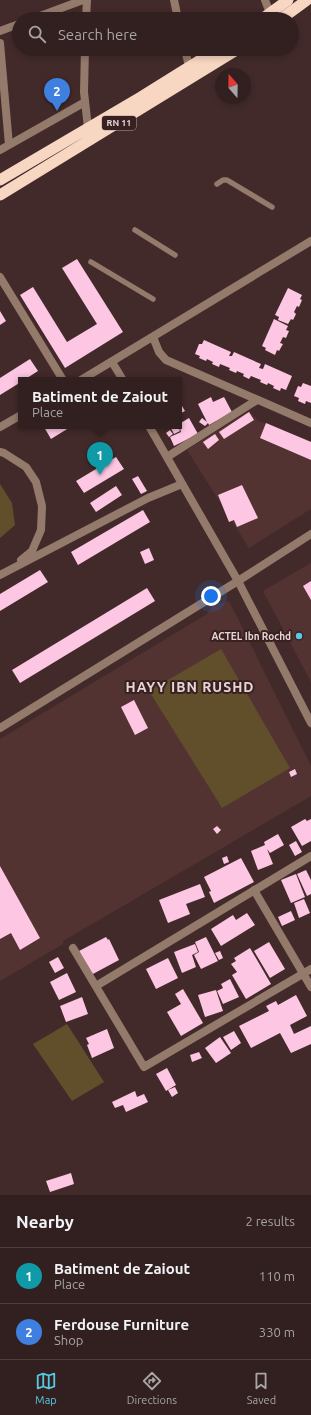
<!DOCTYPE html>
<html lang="en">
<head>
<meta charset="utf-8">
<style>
	body { margin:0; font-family:Ubuntu,sans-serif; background:#3a2829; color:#f1f3f6 }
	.compass { position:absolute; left:215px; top:68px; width:36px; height:36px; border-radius:50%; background:#322020; box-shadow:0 2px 6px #0003; rotate:340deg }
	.you { position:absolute; left:211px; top:596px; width:14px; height:14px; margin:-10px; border:3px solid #fff; border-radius:50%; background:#1a73e8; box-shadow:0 0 0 6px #1a73e833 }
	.badge { display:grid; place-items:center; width:26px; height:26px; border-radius:50%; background:#57c9e3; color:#fff; font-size:13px; font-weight:700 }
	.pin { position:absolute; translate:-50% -33px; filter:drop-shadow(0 1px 2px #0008) }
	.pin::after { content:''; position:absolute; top:21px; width:14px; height:12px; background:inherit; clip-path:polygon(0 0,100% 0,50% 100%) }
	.popup { position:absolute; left:18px; top:377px; width:164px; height:52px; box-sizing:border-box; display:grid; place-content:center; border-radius:0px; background:#322020; filter:drop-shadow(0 1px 3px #0005); font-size:13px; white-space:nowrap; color:#a8a3a5 }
	.popup b { font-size:15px; color:#f1f3f6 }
	.popup::after { content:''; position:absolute; left:50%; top:100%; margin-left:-8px; border:8px solid transparent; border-top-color:#322020 }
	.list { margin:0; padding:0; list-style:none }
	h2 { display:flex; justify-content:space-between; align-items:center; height:52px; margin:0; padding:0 16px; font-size:17px }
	h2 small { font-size:13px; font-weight:400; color:#a8a3a5 }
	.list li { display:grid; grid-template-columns:26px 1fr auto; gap:12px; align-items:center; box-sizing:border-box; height:56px; padding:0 16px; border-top:1px solid #4d3e3e }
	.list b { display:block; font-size:15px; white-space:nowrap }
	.list p { margin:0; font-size:13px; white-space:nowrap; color:#a8a3a5 }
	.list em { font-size:13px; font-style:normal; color:#a8a3a5 }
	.icon { flex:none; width:22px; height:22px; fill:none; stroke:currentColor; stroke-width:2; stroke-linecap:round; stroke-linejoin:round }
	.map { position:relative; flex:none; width:311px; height:1195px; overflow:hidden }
	.search { position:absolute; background:#322020; box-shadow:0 2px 6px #0003; left:12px; right:12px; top:12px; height:44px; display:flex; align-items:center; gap:10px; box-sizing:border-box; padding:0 14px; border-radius:22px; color:#a8a3a5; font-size:15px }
	.sheet { height:164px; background:#322020 }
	nav { display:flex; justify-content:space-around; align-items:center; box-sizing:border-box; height:56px; border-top:1px solid #4d3e3e; background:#322020; font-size:11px; color:#a8a3a5 }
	nav a { display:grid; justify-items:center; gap:2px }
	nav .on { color:#57c9e3 }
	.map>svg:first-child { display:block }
	.built { fill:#533232 }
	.green { fill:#604f2a }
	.building { fill:#fdc7e3 }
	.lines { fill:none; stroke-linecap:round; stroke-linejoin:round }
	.service { stroke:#947a6a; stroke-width:5.5 }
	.minor { stroke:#947a6a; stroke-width:8 }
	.tertiary { stroke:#947a6a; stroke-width:8 }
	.trunk { stroke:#f7d6c2; stroke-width:11 }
	.poi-dot { fill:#57c9e3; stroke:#392021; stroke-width:1.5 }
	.labels { text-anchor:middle; stroke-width:4; stroke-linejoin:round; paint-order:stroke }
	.shield { fill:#392021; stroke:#b29f9f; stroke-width:1 }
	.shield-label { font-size:9px; font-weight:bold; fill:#e6d5d5 }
	.poi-label { font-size:10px; font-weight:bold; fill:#e6d5d5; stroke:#392021; text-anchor:end }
	.district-label { font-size:14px; font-weight:bold; letter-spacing:1px; fill:#e6d5d5; stroke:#392021 }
</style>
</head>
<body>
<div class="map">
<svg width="311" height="1195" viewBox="0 0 311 1195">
	<rect width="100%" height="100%" fill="#432a2a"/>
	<path class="built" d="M 249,411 L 258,421 L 311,441 L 311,509 L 249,548 L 187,450 Z
		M 311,563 L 311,682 L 263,591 Z
		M 229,601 L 311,766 L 311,796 L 63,941 L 63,944 L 0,981 L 0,739 L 207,614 L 212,606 Z"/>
	<path class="green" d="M 0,484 L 12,503 L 15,525 L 0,538 Z
		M 221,649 L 290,768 L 222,808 L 149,691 Z
		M 67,1024 L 104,1082 L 72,1101 L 33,1044 Z"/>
	<path class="building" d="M 77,259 L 123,332 L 65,368 L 20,295 L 33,287 L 67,342 L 97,324 L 62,268 Z
		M 288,288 L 302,295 L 300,299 L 302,300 L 299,307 L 297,306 L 294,312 L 296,314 L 293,320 L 291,319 L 288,324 L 278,320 L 279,317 L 275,315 Z
		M 0,311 L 6,321 L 0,325 Z
		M 274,319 L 288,326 L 286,330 L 289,331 L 286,338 L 283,337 L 280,343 L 283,344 L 279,351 L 277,350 L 275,355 L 265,350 L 266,348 L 262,346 Z
		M 204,340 L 231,352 L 229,356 L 232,356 L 234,352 L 261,364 L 259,368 L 263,369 L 265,364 L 292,376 L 286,390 L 281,388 L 280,391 L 273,388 L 274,386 L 268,383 L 267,385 L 260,382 L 261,380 L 251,376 L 249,379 L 243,376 L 244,374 L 237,371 L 236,373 L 229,370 L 230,368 L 220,364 L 219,367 L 212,364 L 213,362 L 207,359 L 206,361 L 199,358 L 200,356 L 195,354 L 199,344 L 202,344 Z
		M 30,359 L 38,371 L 24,380 L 21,380 L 21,382 L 0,395 L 0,378 Z
		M 303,383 L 311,386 L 311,403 L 306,401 L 305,404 L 298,401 L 299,398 L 294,396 L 298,386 L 301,387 Z
		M 211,397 L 213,402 L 224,397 L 232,412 L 209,425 L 208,423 L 205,426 L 199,422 L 202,418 L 207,422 L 198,404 Z
		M 179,401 L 185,411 L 179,414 Z
		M 249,412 L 254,420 L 224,439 L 219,432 Z
		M 189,418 L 198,434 L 174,446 L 170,437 L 181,432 L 179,424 Z
		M 266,423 L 311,442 L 311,460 L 260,438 Z
		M 45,426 L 72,426 L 51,439 L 44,427 Z
		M 176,426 L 178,426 L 180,431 L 174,434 L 171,428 Z
		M 170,430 L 173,434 L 169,437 L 166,433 Z
		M 215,434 L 219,440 L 208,449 L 203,442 Z
		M 116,457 L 124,469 L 84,493 L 76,481 Z
		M 138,476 L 147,491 L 141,494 L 132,479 Z
		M 242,485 L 258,518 L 237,527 L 234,520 L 229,522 L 218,495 Z
		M 116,486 L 122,495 L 96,512 L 90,503 Z
		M 143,510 L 150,522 L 78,565 L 71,552 Z
		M 149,548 L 154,560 L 145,564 L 140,552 Z
		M 40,570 L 48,582 L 0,611 L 0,594 Z
		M 311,581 L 311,600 L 303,586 Z
		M 147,588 L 155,601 L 20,683 L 12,670 Z
		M 134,700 L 148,728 L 135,735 L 121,707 Z
		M 295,769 L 297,774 L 291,777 L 289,772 Z
		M 305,819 L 307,821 L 311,819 L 311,841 L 302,846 L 291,827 Z
		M 217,826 L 221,830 L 217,834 L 213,829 Z
		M 278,834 L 284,845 L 270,853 L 267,849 L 273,864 L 258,870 L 251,851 L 265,845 L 264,842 Z
		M 296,841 L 302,852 L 295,856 L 289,845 Z
		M 227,856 L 229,862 L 224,864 L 222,858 Z
		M 241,858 L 254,882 L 214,903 L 209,892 L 211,891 L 204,877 Z
		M 0,866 L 40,938 L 20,950 L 11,933 L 0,939 Z
		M 306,870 L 311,880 L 311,894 L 307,896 L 297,874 Z
		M 296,874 L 305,897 L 291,903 L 281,880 Z
		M 200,884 L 205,897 L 186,904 L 190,914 L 168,923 L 159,900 Z
		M 304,899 L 310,913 L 299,918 L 294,903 Z
		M 291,911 L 295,920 L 282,926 L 278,917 Z
		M 247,913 L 255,925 L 221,946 L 211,929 L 233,915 L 236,920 Z
		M 106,937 L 108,940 L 109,939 L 119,960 L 91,975 L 79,951 Z
		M 206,937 L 218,961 L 201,969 L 194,955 L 199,952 L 195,942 Z
		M 269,942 L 285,969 L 270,978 L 254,951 Z
		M 195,944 L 198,952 L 192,955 L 196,967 L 182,973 L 174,952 Z
		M 250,948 L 271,984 L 246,999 L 232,975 L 237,972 L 231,964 L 236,961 L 234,958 Z
		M 220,951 L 223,958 L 219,960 L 215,953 Z
		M 58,957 L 64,968 L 55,973 L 49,962 Z
		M 168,958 L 178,978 L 156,989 L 146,969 Z
		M 67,973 L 76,992 L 59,1000 L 50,982 Z
		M 230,979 L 239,997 L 223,1004 L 217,991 L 223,988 L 221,984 Z
		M 183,989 L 203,1023 L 181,1036 L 167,1012 L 181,1004 L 175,994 Z
		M 216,990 L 223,1011 L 205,1017 L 198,995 Z
		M 296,995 L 307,1016 L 290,1025 L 294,1034 L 311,1026 L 311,1044 L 291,1053 L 280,1033 L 251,1048 L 239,1026 L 269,1011 L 266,1006 L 276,1001 L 278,1005 Z
		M 82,997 L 88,1014 L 66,1022 L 60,1006 Z
		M 107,1029 L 114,1048 L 92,1058 L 87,1045 L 89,1044 L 86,1038 Z
		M 234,1031 L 241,1043 L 231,1050 L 223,1037 Z
		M 220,1037 L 231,1053 L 216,1063 L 205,1048 Z
		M 199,1052 L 202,1058 L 192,1062 L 190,1055 Z
		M 167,1068 L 176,1085 L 166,1091 L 156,1074 Z
		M 175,1087 L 178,1093 L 172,1097 L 168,1090 Z
		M 135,1091 L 137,1097 L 144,1094 L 148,1102 L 126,1112 L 123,1105 L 115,1108 L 112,1102 Z
		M 71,1173 L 74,1184 L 50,1192 L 46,1181 Z"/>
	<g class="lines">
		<path class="service" d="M 217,184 L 223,180 L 227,180 L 272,207
			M 135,230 L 175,255
			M 91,262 L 153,299"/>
		<path class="minor" d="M 174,0 L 178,19
			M 265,0 L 270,13
			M 32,19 L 83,0
			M 86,19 L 87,0
			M 0,31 L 19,24
			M 0,43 L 9,145
			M 85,49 L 84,92 L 88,128
			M 185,49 L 189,67
			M 0,150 L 85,102
			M 0,277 L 63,380
			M 153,337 L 159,352 L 166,360 L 311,423
			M 112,362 L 123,380
			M 81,380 L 311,241
			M 149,426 L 238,581 L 311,723
			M 0,427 L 21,415
			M 0,452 L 4,453 L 26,467 L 36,482 L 42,506 L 41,530 L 32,551 L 21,560
			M 167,457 L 257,400
			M 0,575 L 148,498 L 182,484
			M 254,890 L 311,987
			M 73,948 L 144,1067 L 311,969
			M 96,986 L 311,856"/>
		<path class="tertiary" d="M 0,728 L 238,581 L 311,534"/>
		<path class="trunk" d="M 262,19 L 288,0
			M 281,19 L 307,0
			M 0,180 L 141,97 L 218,49
			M 0,195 L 238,49"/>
	</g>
	<circle class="poi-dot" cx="299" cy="636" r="4"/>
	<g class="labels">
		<rect class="shield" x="102" y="116" width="34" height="14" rx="3"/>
		<g class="shield-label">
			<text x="119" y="126">RN 11</text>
		</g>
		<g class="poi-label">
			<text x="291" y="640">ACTEL Ibn Rochd</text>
		</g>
		<g class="district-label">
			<text x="190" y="692">HAYY IBN RUSHD</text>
		</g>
	</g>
</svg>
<svg class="compass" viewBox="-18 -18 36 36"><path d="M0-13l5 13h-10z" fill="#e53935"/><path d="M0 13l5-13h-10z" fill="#a8a3a5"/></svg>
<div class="you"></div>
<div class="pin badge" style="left:100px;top:475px;background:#0f9aa8">1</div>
<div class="popup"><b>Batiment de Zaiout</b>Place</div>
<div class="pin badge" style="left:57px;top:111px;background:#3f7fe0">2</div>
<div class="search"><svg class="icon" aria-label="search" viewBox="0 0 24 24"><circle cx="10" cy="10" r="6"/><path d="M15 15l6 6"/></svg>Search here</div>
</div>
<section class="sheet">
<h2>Nearby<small>2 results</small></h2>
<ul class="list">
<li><span class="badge" style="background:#0f9aa8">1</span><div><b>Batiment de Zaiout</b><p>Place</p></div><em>110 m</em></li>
<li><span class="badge" style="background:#3f7fe0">2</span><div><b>Ferdouse Furniture</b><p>Shop</p></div><em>330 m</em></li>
</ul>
</section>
<nav>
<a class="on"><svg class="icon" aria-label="map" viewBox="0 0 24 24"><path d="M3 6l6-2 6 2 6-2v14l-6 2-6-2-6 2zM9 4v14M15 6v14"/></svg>Map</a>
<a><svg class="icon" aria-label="directions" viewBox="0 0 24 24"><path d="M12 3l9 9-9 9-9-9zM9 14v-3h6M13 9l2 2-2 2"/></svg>Directions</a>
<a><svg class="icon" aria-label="saved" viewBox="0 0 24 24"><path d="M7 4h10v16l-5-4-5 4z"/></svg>Saved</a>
</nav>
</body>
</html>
